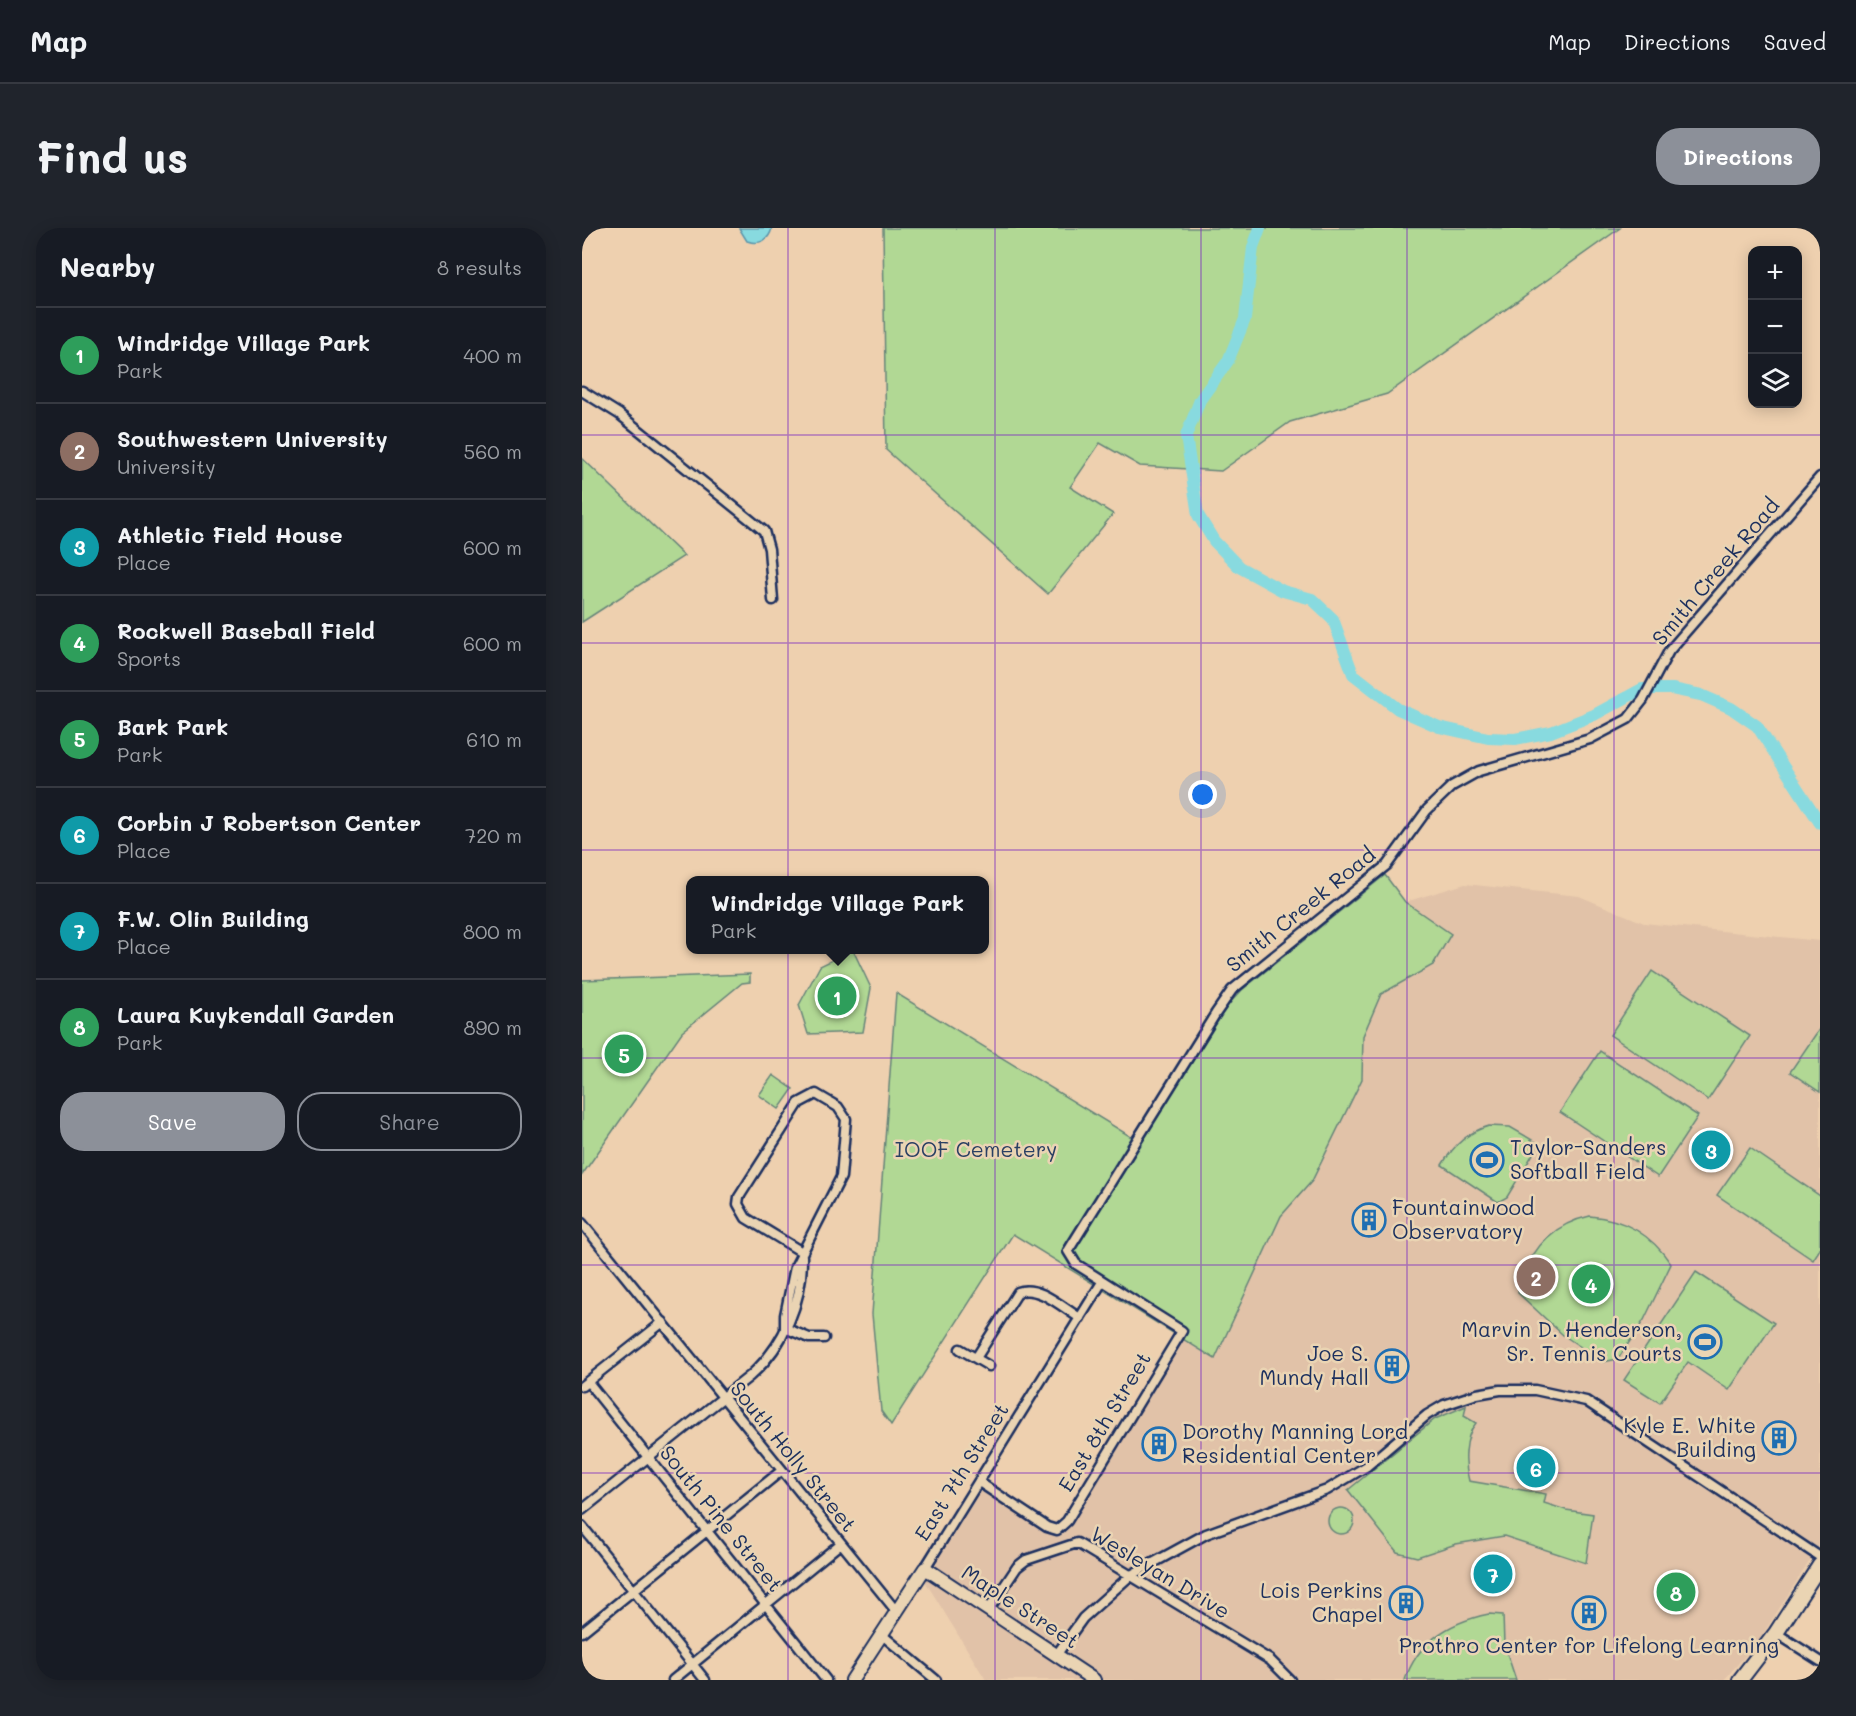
<!DOCTYPE html>
<html lang="en">
<head>
<meta charset="utf-8">
<style>
	body { margin:0; font-family:Mali,sans-serif; background:#20242c; color:#f1f3f6 }
	.controls { position:absolute; right:18px; top:18px; display:grid; overflow:hidden; border-radius:12px; box-shadow:0 3px 15px #0003 }
	.controls button { width:54px; height:54px; display:grid; place-items:center; padding:0; border:0; border-bottom:2px solid #363941; background:#171b24; color:#f1f3f6; font:30px sans-serif }
	.you { position:absolute; left:621px; top:567px; width:21px; height:21px; margin:-15px; border:4px solid #fff; border-radius:50%; background:#1a73e8; box-shadow:0 0 0 9px #1a73e833 }
	.badge { display:grid; place-items:center; width:39px; height:39px; border-radius:50%; background:#8c9099; color:#fff; font-size:20px; font-weight:700 }
	.pin { position:absolute; translate:-50% -50%; border:3px solid #fff; box-shadow:0 2px 6px #0006 }
	.popup { position:absolute; left:104px; top:648px; width:303px; height:78px; box-sizing:border-box; display:grid; place-content:center; border-radius:12px; background:#171b24; filter:drop-shadow(0 2px 4px #0005); font-size:20px; white-space:nowrap; color:#9ea1a6 }
	.popup b { font-size:22px; color:#f1f3f6 }
	.popup::after { content:''; position:absolute; left:50%; top:100%; margin-left:-12px; border:12px solid transparent; border-top-color:#171b24 }
	.list { margin:0; padding:0; list-style:none }
	h2 { display:flex; justify-content:space-between; align-items:center; height:78px; margin:0; padding:0 24px; font-size:26px }
	h2 small { font-size:20px; font-weight:400; color:#9ea1a6 }
	.list li { display:grid; grid-template-columns:39px 1fr auto; gap:18px; align-items:center; box-sizing:border-box; height:96px; padding:0 24px; border-top:2px solid #363941 }
	.list b { display:block; font-size:22px; white-space:nowrap }
	.list p { margin:0; font-size:20px; white-space:nowrap; color:#9ea1a6 }
	.list em { font-size:20px; font-style:normal; color:#9ea1a6 }
	.actions { display:flex; gap:12px; padding:18px 24px }
	.actions a { flex:1; padding:14px 0; border:2px solid #8c9099; border-radius:24px; text-align:center; font-size:21px; color:#8c9099 }
	.actions .main { background:#8c9099; color:#fff }
	.icon { flex:none; width:33px; height:33px; fill:none; stroke:currentColor; stroke-width:2; stroke-linecap:round; stroke-linejoin:round }
	.map { position:relative; flex:none; width:1238px; height:1452px; overflow:hidden; border-radius:24px }
	header { display:flex; align-items:center; gap:36px; box-sizing:border-box; height:84px; padding:0 30px; background:#171b24; border-bottom:2px solid #363941 }
	header strong { font-size:28px }
	nav { display:flex; gap:33px; margin-inline-start:auto; font-size:21px }
	.intro { display:flex; align-items:center; justify-content:space-between; box-sizing:border-box; height:144px; padding:0 36px }
	h1 { margin:0; font-size:42px }
	.button { padding:15px 27px; border-radius:24px; background:#8c9099; color:#fff; font-size:21px; font-weight:700 }
	main { display:flex; gap:36px; padding:0 36px }
	aside { flex:1; background:#171b24; border-radius:24px; box-shadow:0 3px 15px #0003 }
	.map>svg:first-child { display:block }
	.built { fill:#e1c2a8 }
	.green { fill:#b1d894; stroke:#668479; stroke-width:1.5 }
	.water { fill:#88dadf; stroke:#5c96ab; stroke-width:1.5 }
	.lines { fill:none; stroke-linecap:round; stroke-linejoin:round }
	.river { stroke:#88dadf; stroke-width:12 }
	.street-casing { stroke:#1b2f5e; stroke-width:13 }
	.secondary-casing { stroke:#1b2f5e; stroke-width:16 }
	.primary-casing { stroke:#1b2f5e; stroke-width:18 }
	.street { stroke:#ead4b3; stroke-width:8 }
	.secondary { stroke:#ead4b3; stroke-width:12 }
	.primary { stroke:#ead4b3; stroke-width:14 }
	.grid { fill:none; stroke:#7b2cbf; stroke-width:1.5; stroke-opacity:0.55 }
	.labels { text-anchor:middle; stroke-width:5; stroke-linejoin:round; paint-order:stroke }
	.street-label { font-size:21px; fill:#1b2f5e; stroke:#ead4b3 }
	.poi-label { font-size:21px; fill:#1b2f5e; stroke:#ead4b3; text-anchor:end }
	.park-label { font-size:21px; fill:#2a4063; stroke:#ead4b3 }
</style>
</head>
<body>
<header>
<strong>Map</strong>
<nav><a>Map</a><a>Directions</a><a>Saved</a></nav>
</header>
<div class="intro"><h1>Find us</h1><a class="button">Directions</a></div>
<main>
<aside>
<h2>Nearby<small>8 results</small></h2>
<ul class="list">
<li><span class="badge" style="background:#2e9e5b">1</span><div><b>Windridge Village Park</b><p>Park</p></div><em>400 m</em></li>
<li><span class="badge" style="background:#8d6e63">2</span><div><b>Southwestern University</b><p>University</p></div><em>560 m</em></li>
<li><span class="badge" style="background:#0f9aa8">3</span><div><b>Athletic Field House</b><p>Place</p></div><em>600 m</em></li>
<li><span class="badge" style="background:#2e9e5b">4</span><div><b>Rockwell Baseball Field</b><p>Sports</p></div><em>600 m</em></li>
<li><span class="badge" style="background:#2e9e5b">5</span><div><b>Bark Park</b><p>Park</p></div><em>610 m</em></li>
<li><span class="badge" style="background:#0f9aa8">6</span><div><b>Corbin J Robertson Center</b><p>Place</p></div><em>720 m</em></li>
<li><span class="badge" style="background:#0f9aa8">7</span><div><b>F.W. Olin Building</b><p>Place</p></div><em>800 m</em></li>
<li><span class="badge" style="background:#2e9e5b">8</span><div><b>Laura Kuykendall Garden</b><p>Park</p></div><em>890 m</em></li>
</ul>
<div class="actions"><a class="main">Save</a><a>Share</a></div>
</aside>
<div class="map">
<svg width="1238" height="1452" viewBox="0 0 1238 1452">
	<rect width="100%" height="100%" fill="#eed0af"/>
	<filter id="ink" filterUnits="userSpaceOnUse"><feTurbulence type="fractalNoise" baseFrequency=".0167" numOctaves="2"/><feDisplacementMap in="SourceGraphic" scale="12" xChannelSelector="R" yChannelSelector="G"/><feConvolveMatrix kernelMatrix="1 2 1 2 8 2 1 2 1" color-interpolation-filters="sRGB"/></filter>
	<g filter="url(#ink)">
		<path class="built" d="M 883,656 L 997,668 L 1062,695 L 1238,713 L 1238,1317 L 1177,1412 L 1142,1452 L 404,1452 L 343,1353 L 399,1262 L 468,1305 L 479,1305 L 601,1111 L 633,1131 L 699,988 L 730,953 L 780,851 L 781,808 L 799,766 L 851,737 L 869,705 L 823,674 Z"/>
		<path class="green" d="M 301,0 L 1038,0 L 805,166 L 708,194 L 639,243 L 558,238 L 518,215 L 488,259 L 531,286 L 466,366 L 304,222 Z
			M 0,230 L 102,328 L 0,394 Z
			M 803,647 L 823,674 L 869,706 L 851,737 L 799,766 L 781,808 L 780,851 L 730,953 L 699,988 L 633,1131 L 431,1006 L 309,1197 L 299,1183 L 290,1086 L 314,765 L 559,915 L 646,777 L 660,762 Z
			M 271,722 L 289,760 L 281,804 L 226,806 L 217,777 L 238,738 Z
			M 1070,743 L 1168,808 L 1126,872 L 1028,807 Z
			M 168,746 L 168,754 L 160,755 L 100,804 L 0,947 L 0,752 Z
			M 1238,800 L 1238,864 L 1208,844 Z
			M 1018,823 L 1116,888 L 1076,949 L 978,884 Z
			M 191,847 L 211,861 L 197,881 L 177,867 Z
			M 907,898 L 928,899 L 957,916 L 925,969 L 916,974 L 860,937 C 871,918 885,904 907,898 Z
			M 1168,920 L 1238,968 L 1238,1021 L 1231,1032 L 1135,967 Z
			M 1008,988 C 1043,991 1069,1006 1089,1036 L 1062,1092 L 1036,1131 L 1021,1134 L 981,1107 L 936,1065 C 945,1026 967,997 1008,988 Z
			M 1114,1044 L 1192,1095 L 1147,1162 L 1106,1134 L 1078,1175 L 1042,1152 Z
			M 884,1178 L 882,1188 L 894,1195 C 882,1209 882,1236 887,1253 L 964,1266 L 962,1275 L 984,1282 L 1011,1286 L 1004,1335 L 922,1308 L 874,1316 L 835,1329 L 815,1324 L 766,1262 L 853,1191 Z
			M746 1293a13 13 0 1 1 26 0a13 13 0 1 1-26 0Z
			M 907,1386 L 921,1387 L 922,1416 L 934,1452 L 823,1452 C 836,1413 868,1394 907,1386 Z"/>
		<path class="water" d="M 157,0 L 190,0 C 187,13 177,17 165,13 Z"/>
		<g class="lines">
			<path class="river" d="M 678,0 L 671,19 L 663,91 L 646,133 L 618,172 L 604,208 L 616,287 L 632,313 L 657,339 L 701,363 L 730,371 L 751,391 L 771,446 L 816,481 L 857,499 L 906,510 L 933,511 L 969,504 L 1012,487 L 1060,461 L 1090,461 L 1119,467 L 1149,480 L 1175,498 L 1238,595"/>
			<defs>
				<path id="street" d="M 0,163 L 37,186 L 182,303 L 187,321 L 191,372
					M 0,995 L 315,1384
					M 203,1100 L 203,1087 L 213,1039 L 259,949 L 264,891 L 256,879 L 234,866 L 217,875 L 157,969 L 156,976 L 164,990 L 220,1024
					M 203,1100 L 227,1110 L 242,1110
					M 378,1121 L 407,1138
					M 394,1130 L 436,1064 C 456,1056 481,1080 498,1090
					M 6,1154 L 244,1452
					M 0,1158 L 81,1094
					M 397,1254 L 465,1299 L 475,1302 L 485,1293 L 600,1103 L 494,1036 L 486,1023 L 634,785 L 650,762 L 805,637 L 845,582 L 870,558 L 897,543 L 1008,511 L 1046,491 L 1061,472 L 1087,423 L 1238,249
					M 0,1282 L 168,1148 C 202,1118 221,1073 220,1028
					M 0,1298 L 123,1452
					M 343,1340 L 520,1054
					M 407,1381 L 435,1339 L 444,1332 L 495,1315 L 688,1432 L 708,1452
					M 0,1404 L 199,1243
					M 1194,1405 L 1238,1433
					M 299,1406 L 354,1452
					M 475,1426 L 501,1390 L 549,1347 L 624,1306 L 745,1262 L 785,1238 L 845,1187 L 862,1177 L 895,1166 L 918,1162 L 953,1162 L 1004,1173 L 1238,1329
					M 91,1452 L 258,1316"/>
				<path id="secondary" d="M 0,1450 L 2,1452
					M 270,1452 L 343,1340 L 512,1452"/>
				<path id="primary" d="M 1158,1452 L 1194,1405 L 1238,1337"/>
			</defs>
			<use href="#street" class="street-casing"/>
			<use href="#secondary" class="secondary-casing"/>
			<use href="#primary" class="primary-casing"/>
			<use href="#street" class="street"/>
			<use href="#secondary" class="secondary"/>
			<use href="#primary" class="primary"/>
		</g>
	</g>
	<path class="grid" d="M 206,0 L 206,1452M 413,0 L 413,1452M 619,0 L 619,1452M 825,0 L 825,1452M 1032,0 L 1032,1452M 0,207 L 1238,207M 0,415 L 1238,415M 0,622 L 1238,622M 0,830 L 1238,830M 0,1037 L 1238,1037M 0,1245 L 1238,1245"/>
	<defs>
		<symbol id="stadium-ring" viewBox="-11 -11 22 22"><circle r="9.5" fill="#ead4b3" stroke="#1f6fb2" stroke-width="1.5"/><path d="M0-5a6.5 5 0 1 0 0 10a6.5 5 0 1 0 0-10ZM-3.5-1.8h7v3.6h-7Z" fill="#1f6fb2"/></symbol>
		<symbol id="building-ring" viewBox="-11 -11 22 22"><circle r="9.5" fill="#ead4b3" stroke="#1f6fb2" stroke-width="1.5"/><path d="M-4-6H4V6H1V3H-1V6H-4ZM-2.5-4.3h1.7v1.8h-1.7ZM.8-4.3h1.7v1.8H.8ZM-2.5-1h1.7V.8h-1.7ZM.8-1h1.7V.8H.8Z" fill="#1f6fb2"/></symbol>
	</defs>
	<g fill-rule="evenodd">
		<use href="#stadium-ring" x="886" y="913" width="38" height="38"/>
		<use href="#building-ring" x="768" y="973" width="38" height="38"/>
		<use href="#stadium-ring" x="1104" y="1095" width="38" height="38"/>
		<use href="#building-ring" x="791" y="1119" width="38" height="38"/>
		<use href="#building-ring" x="1178" y="1191" width="38" height="38"/>
		<use href="#building-ring" x="558" y="1197" width="38" height="38"/>
		<use href="#building-ring" x="805" y="1356" width="38" height="38"/>
		<use href="#building-ring" x="988" y="1366" width="38" height="38"/>
	</g>
	<g class="labels">
		<g class="street-label">
			<text transform="translate(1134 344) rotate(-50)" y="7">Smith Creek Road</text>
			<text transform="translate(719 682) rotate(-39)" y="7">Smith Creek Road</text>
			<text transform="translate(523 1194) rotate(-59)" y="7">East 8th Street</text>
			<text transform="translate(211 1229) rotate(51)" y="7">South Holly Street</text>
			<text transform="translate(380 1244) rotate(-58)" y="7">East 7th Street</text>
			<text transform="translate(139 1291) rotate(51)" y="7">South Pine Street</text>
			<text transform="translate(578 1345) rotate(31)" y="7">Wesleyan Drive</text>
			<text transform="translate(438 1379) rotate(33)" y="7">Maple Street</text>
		</g>
		<g class="poi-label">
			<text x="928" y="927" text-anchor="start">Taylor-Sanders<tspan x="928" dy="24">Softball Field</tspan></text>
			<text x="810" y="987" text-anchor="start">Fountainwood<tspan x="810" dy="24">Observatory</tspan></text>
			<text x="1100" y="1109">Marvin D. Henderson,<tspan x="1100" dy="24">Sr. Tennis Courts</tspan></text>
			<text x="787" y="1133">Joe S.<tspan x="787" dy="24">Mundy Hall</tspan></text>
			<text x="1174" y="1205">Kyle E. White<tspan x="1174" dy="24">Building</tspan></text>
			<text x="600" y="1211" text-anchor="start">Dorothy Manning Lord<tspan x="600" dy="24">Residential Center</tspan></text>
			<text x="801" y="1370">Lois Perkins<tspan x="801" dy="24">Chapel</tspan></text>
			<text x="1007" y="1425" text-anchor="middle">Prothro Center for Lifelong Learning</text>
		</g>
		<g class="park-label">
			<text x="394" y="929">IOOF Cemetery</text>
		</g>
	</g>
</svg>
<div class="controls">
<button>+</button>
<button>−</button>
<button><svg class="icon" aria-label="layers" viewBox="0 0 24 24"><path d="M12 4l9 5-9 5-9-5zM3 14l9 5 9-5"/></svg></button>
</div>
<div class="you"></div>
<div class="pin badge" style="left:255px;top:768px;background:#2e9e5b">1</div>
<div class="popup"><b>Windridge Village Park</b>Park</div>
<div class="pin badge" style="left:954px;top:1049px;background:#8d6e63">2</div>
<div class="pin badge" style="left:1129px;top:922px;background:#0f9aa8">3</div>
<div class="pin badge" style="left:1009px;top:1056px;background:#2e9e5b">4</div>
<div class="pin badge" style="left:42px;top:826px;background:#2e9e5b">5</div>
<div class="pin badge" style="left:954px;top:1240px;background:#0f9aa8">6</div>
<div class="pin badge" style="left:911px;top:1346px;background:#0f9aa8">7</div>
<div class="pin badge" style="left:1094px;top:1364px;background:#2e9e5b">8</div>
</div>
</main>
</body>
</html>
